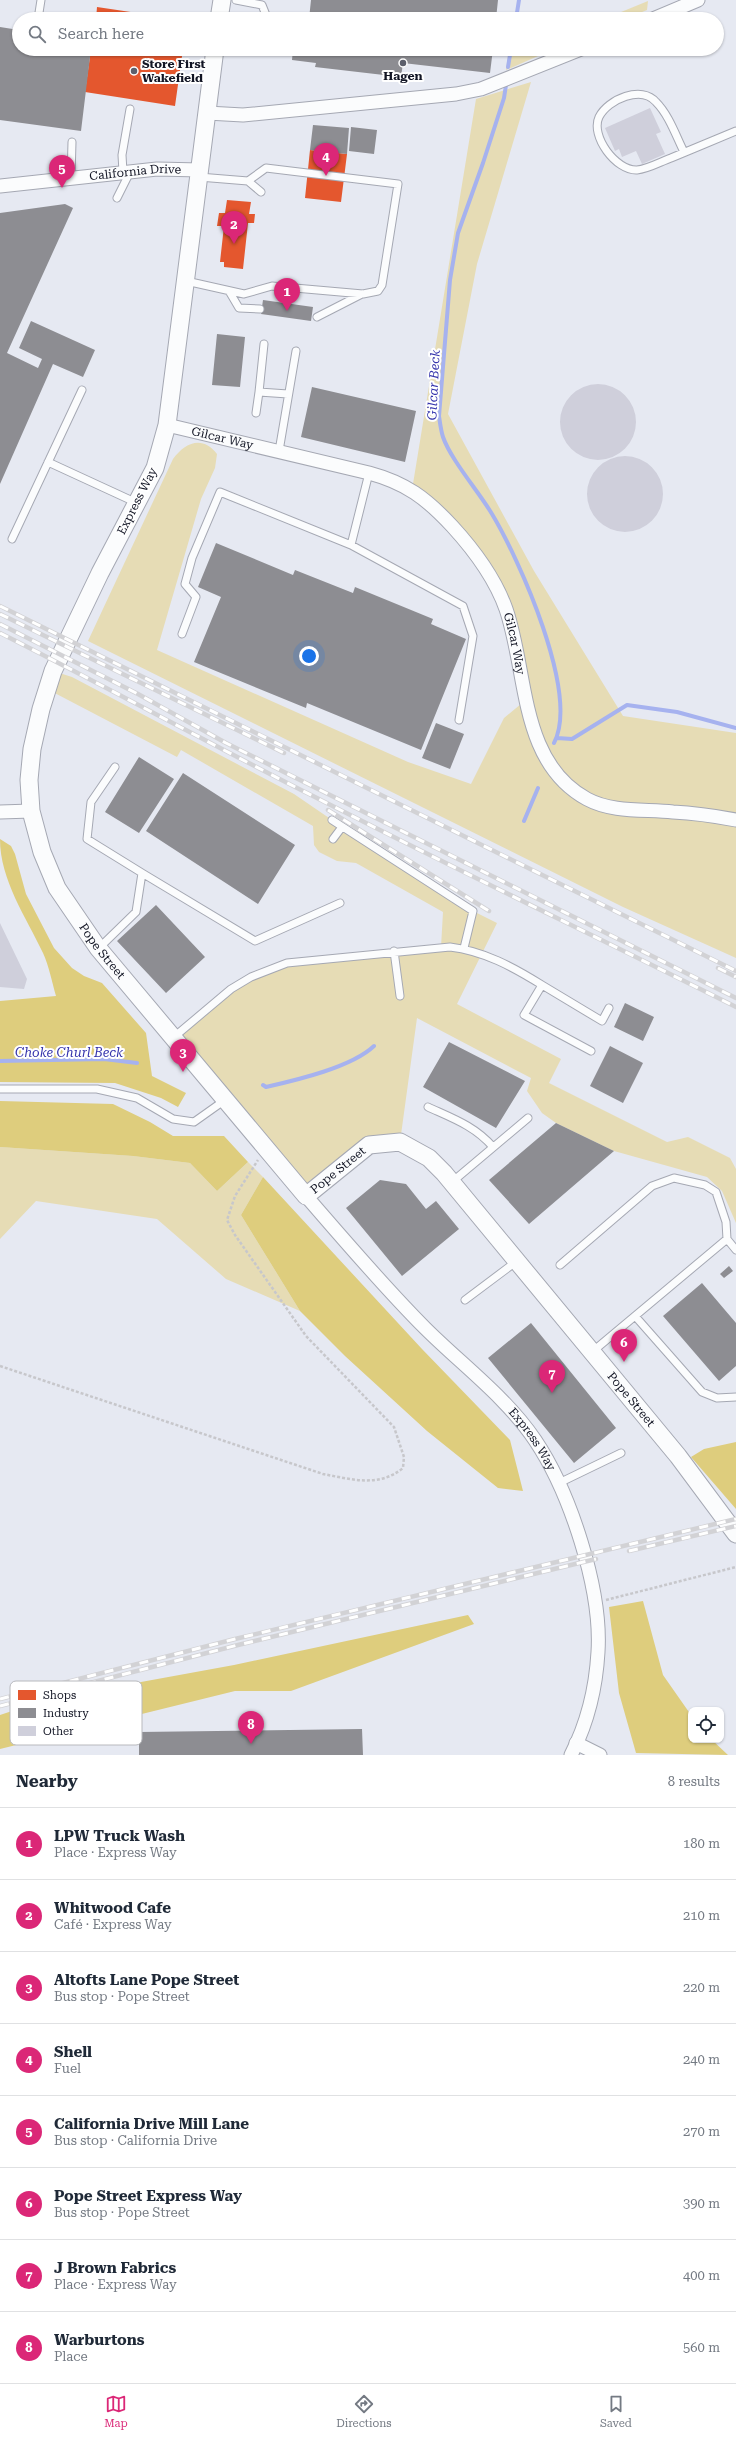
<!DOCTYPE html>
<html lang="en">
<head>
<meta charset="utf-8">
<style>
	body { margin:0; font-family:"Roboto Serif",serif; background:#f2f2f3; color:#1f2937 }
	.controls { position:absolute; right:12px; bottom:12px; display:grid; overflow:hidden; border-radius:8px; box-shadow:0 1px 3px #0004 }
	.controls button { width:36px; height:36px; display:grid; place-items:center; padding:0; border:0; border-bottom:1px solid #e0e1e3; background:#fff; color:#1f2937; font:20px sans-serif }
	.you { position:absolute; left:309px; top:656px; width:14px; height:14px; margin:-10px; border:3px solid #fff; border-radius:50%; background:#1a73e8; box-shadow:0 0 0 6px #1a73e833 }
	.badge { display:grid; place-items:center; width:26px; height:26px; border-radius:50%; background:#db2777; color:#fff; font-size:13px; font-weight:700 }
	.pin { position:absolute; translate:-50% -33px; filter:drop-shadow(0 1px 2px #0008) }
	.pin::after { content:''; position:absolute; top:21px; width:14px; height:12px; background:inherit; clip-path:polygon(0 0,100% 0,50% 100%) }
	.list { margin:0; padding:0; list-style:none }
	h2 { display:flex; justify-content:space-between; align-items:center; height:52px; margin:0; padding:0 16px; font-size:17px }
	h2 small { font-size:13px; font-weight:400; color:#747a83 }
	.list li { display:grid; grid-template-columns:26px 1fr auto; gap:12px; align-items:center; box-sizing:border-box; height:72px; padding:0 16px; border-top:1px solid #e0e1e3 }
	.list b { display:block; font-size:15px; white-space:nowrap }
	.list p { margin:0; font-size:13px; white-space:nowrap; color:#747a83 }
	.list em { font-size:13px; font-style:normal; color:#747a83 }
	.icon { flex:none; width:22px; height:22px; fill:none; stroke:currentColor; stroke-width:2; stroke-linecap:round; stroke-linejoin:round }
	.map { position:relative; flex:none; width:736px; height:1755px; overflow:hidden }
	.search { position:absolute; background:#fff; box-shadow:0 1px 3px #0004; left:12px; right:12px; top:12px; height:44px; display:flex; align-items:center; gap:10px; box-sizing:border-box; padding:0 14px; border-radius:22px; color:#747a83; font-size:15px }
	.sheet { height:628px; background:#fff }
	nav { display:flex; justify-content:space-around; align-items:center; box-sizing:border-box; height:56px; border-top:1px solid #e0e1e3; background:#fff; font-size:11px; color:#747a83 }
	nav a { display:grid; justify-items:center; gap:2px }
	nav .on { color:#db2777 }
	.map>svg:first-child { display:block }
	.green { fill:#e6dcb5 }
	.forest { fill:#decd7d }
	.shops { fill:#e4572e }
	.industry { fill:#8d8d92 }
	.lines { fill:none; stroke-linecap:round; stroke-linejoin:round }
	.stream { stroke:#a6b2ef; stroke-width:4 }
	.building { fill:#cfcfdb }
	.service-casing { stroke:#a5a8b3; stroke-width:9 }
	.minor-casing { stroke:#a5a8b3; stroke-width:15 }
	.tertiary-casing { stroke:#a5a8b3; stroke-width:19 }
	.path { stroke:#c7c7cb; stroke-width:2.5; stroke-dasharray:3 2; stroke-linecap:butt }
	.service { stroke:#fbfcfd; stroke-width:7 }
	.minor { stroke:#fbfcfd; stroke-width:13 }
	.tertiary { stroke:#fbfcfd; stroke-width:17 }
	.rail-casing { stroke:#d2d2d5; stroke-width:4.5 }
	.rail { stroke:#fff; stroke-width:3; stroke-dasharray:9; stroke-linecap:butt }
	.poi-dot { fill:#5c5f6c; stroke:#fff; stroke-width:1.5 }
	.labels { text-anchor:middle; stroke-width:4; stroke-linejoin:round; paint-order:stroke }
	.poi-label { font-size:12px; font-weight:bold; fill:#121524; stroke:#fff; text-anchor:start }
	.street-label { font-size:12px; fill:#121524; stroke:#fff }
	.water-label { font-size:13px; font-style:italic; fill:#3534ac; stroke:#fff }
	.key { fill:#fff; stroke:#b8b9bd; stroke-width:1 }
	.key-label { font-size:11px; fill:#121524 }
</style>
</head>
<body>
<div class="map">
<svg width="736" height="1755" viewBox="0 0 736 1755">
	<rect width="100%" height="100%" fill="#e6e9f2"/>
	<path class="green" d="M 648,1 L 647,10 L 625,19 L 604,19 Z
		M 509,49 L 554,49 L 506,70 Z
		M 531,82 L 477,264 L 448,414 L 534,571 L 623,716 L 736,733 L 736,958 L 623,907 L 88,641 L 173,459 C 185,442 203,435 217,454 L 215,468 L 201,499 L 157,650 L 408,762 L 471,784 L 504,718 L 527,699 L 495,585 L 412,490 L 476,99 Z
		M 53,671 L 72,677 L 294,794 L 332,820 L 473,911 L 497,923 L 457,1004 L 561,1059 L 549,1083 L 667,1142 L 688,1137 L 730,1158 L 736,1169 L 736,1223 L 722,1191 L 707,1177 L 614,1151 L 556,1123 L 542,1113 L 527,1091 L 531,1078 L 417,1018 L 400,1142 L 369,1145 L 306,1196 L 174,1037 L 231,989 L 271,968 L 441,947 L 443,912 L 356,863 L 337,861 L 319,852 L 314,845 L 313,826 L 181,750 L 177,757 L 47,689 Z
		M 0,1147 L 133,1156 L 190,1163 L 217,1191 L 248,1162 L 263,1177 L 241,1215 L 300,1311 L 226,1279 L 157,1219 L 36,1201 L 0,1239 Z"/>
	<path class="forest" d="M 0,839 L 11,846 L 15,854 L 26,894 L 54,948 L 72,968 L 84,976 L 102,983 L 146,1033 L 152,1076 L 186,1093 L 178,1107 L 161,1098 L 115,1083 L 0,1082 L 0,1001 L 56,996 C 52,982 49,966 43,953 C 26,917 0,880 0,839 Z
		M 0,1101 L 113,1104 L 150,1122 L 173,1136 L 224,1136 L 248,1162 L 217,1191 L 190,1163 L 133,1156 L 0,1147 Z
		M 263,1177 L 422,1349 L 510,1440 L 523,1491 L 498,1488 L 427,1431 L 345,1356 L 300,1311 L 241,1215 Z
		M 736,1442 L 736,1509 L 691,1457 L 704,1449 Z
		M 643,1601 L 663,1675 L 691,1715 L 691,1740 L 712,1740 L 728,1755 L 636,1753 L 619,1693 L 609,1607 Z
		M 468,1615 L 474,1624 L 291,1691 L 235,1691 L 0,1749 L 0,1715 L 48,1699 L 234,1665 Z"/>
	<path class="shops" d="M 97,7 L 171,18 L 171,19 L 96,19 Z
		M 91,49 L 183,49 L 175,106 L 85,92 Z
		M 310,150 L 347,154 L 341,202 L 305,198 Z
		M 227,200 L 251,202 L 249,214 L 255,214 L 254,223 L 248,223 L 243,269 L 224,267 L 224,262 L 220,262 L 224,226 L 217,226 L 219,213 L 225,213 Z"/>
	<path class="industry" d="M 311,0 L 498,0 L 496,19 L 309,19 Z
		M 0,27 L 19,30 L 19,49 L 91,49 L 81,131 L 0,120 Z
		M 293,49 L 493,49 L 490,73 L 403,63 L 401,77 L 315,67 L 316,63 L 292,60 Z
		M 313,125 L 349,128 L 347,154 L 310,150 Z
		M 351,127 L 377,130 L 374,154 L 349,151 Z
		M 65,204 L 73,208 L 7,353 L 38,368 L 42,359 L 19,348 L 31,321 L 95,350 L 83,377 L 53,364 L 0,484 L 0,213 Z
		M 263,300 L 313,307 L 311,321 L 261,314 Z
		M 217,334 L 245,337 L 240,387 L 212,385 Z
		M 312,387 L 416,411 L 405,462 L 301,437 Z
		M 216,543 L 293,575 L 295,570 L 353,593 L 355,587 L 433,619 L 431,624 L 466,639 L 421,750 L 307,703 L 306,708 L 194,662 L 221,597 L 198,587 Z
		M 436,723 L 464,734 L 450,769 L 422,758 Z
		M 139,757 L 174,779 L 139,833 L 105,812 Z
		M 183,773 L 295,845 L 258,904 L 146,831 Z
		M 156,905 L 205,957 L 166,993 L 117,941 Z
		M 625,1003 L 654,1017 L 643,1041 L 614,1027 Z
		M 449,1042 L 525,1081 L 496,1128 L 423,1087 Z
		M 610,1046 L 643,1063 L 623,1103 L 590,1086 Z
		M 556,1123 L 614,1151 L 529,1224 L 489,1180 Z
		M 380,1180 L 406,1184 L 426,1209 L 436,1201 L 459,1229 L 402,1276 L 346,1208 Z
		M 729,1266 L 733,1271 L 724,1278 L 720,1274 Z
		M 702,1283 L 736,1323 L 736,1366 L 719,1381 L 663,1316 Z
		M 531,1323 L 616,1428 L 574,1463 L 488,1358 Z
		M 362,1729 L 363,1755 L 139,1755 L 139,1732 Z"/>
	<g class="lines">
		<path class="stream" d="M 516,19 L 519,0
			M 508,67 L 511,49
			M 506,85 L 504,98 L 483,163 L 458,233 L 450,280 L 439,416 C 440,423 441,431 443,437 C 451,460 479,492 492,514 C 519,559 580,694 554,743
			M 557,738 L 572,739 L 627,705 L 677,712 L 736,728
			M 524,821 L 538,788
			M 0,1061 L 104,1059 L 137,1063
			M 263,1085 L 266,1087 C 297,1080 352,1067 374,1046"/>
	</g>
	<path class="building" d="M 650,108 L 661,132 L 656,134 L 665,154 L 642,164 L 636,151 L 622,157 L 619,149 L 615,151 L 605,128 Z
		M560 422a38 38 0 1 1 76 0a38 38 0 1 1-76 0Z
		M587 494a38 38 0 1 1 76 0a38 38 0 1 1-76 0Z
		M 0,923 L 27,979 L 24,989 L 0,987 Z"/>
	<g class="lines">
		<defs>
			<path id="service" d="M 236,0 L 262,5 L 266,15
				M 38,19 L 41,0
				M 684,152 C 676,136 669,115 656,102 C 642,85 608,99 599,117 C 590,136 616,171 637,170 C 648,169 660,162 671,158 C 693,149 714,140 736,131
				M 123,172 L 122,155 L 130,109
				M 199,177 L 248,181 L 261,192
				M 71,178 L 72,142
				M 117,198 L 130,172
				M 186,281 L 244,294 L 272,286 L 363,294 L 378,291 L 382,285 L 398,184 L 266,168 L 248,181
				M 229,291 L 239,308 L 260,309
				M 317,317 L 362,294
				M 264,344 L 259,392 L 288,394
				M 256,413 L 259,392
				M 279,451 L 296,351
				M 48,462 L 137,503
				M 369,473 L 351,545 L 463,606 L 473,636 L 459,720
				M 12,539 L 82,390
				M 182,634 L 196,597 L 185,584 L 192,558 L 220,492 L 351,545
				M 332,820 L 473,911 L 464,948
				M 333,839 L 342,827
				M 142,873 L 255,941 L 340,903
				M 99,948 L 136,912 L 142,873 L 87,839 L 91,802 L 115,767
				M 394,951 L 400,996
				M 542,985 L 602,1021 L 609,1008
				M 174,1037 L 231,989 L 251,977 L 287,963 L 450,947 C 484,951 513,967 542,985 L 524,1015 L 591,1051
				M 0,1089 L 97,1089 L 137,1098 L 173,1119 L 194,1122 L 225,1100
				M 428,1107 C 452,1118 475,1126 493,1147
				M 452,1182 L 528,1118
				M 560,1265 L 652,1186 L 674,1178 L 705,1185 L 716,1192 L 726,1222 L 727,1239 L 736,1250
				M 465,1300 L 517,1261
				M 635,1316 L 702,1392 L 717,1398 L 736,1397
				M 592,1352 L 727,1239
				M 559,1483 L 621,1453"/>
			<g id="minor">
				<path d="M 653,19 L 698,0"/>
				<path d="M 207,113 L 243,115 L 456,94 L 481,89 L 581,49"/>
				<path id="s1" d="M 0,186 L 157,169 L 200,170"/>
				<path id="s2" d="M 167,425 L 369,473 C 406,483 426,498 452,526 C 474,550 495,578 506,609 C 528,673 519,762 587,799 C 613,813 645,809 673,812 C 694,813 715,816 736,820"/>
				<path d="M 0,812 L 31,811"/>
				<path id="s3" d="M 306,1196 C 345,1241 383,1286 425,1328 C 461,1364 506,1397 535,1440 C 570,1492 602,1589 598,1652 C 596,1687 587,1724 571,1755"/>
				<path d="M 576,1743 L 600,1755"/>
			</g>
			<g id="tertiary">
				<path d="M 219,19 L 222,0"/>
				<path id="s4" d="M 215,49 L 167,425 L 155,468 L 100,573 L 53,671 L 41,709 L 32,749 L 29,780 L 31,811 L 42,852 L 57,888 L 98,948 L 306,1196 L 369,1145 L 400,1142 L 429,1158 L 444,1173 L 678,1456 L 736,1534"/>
			</g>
		</defs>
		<use href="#service" class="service-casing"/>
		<use href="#minor" class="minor-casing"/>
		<use href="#tertiary" class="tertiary-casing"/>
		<path class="path" d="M 0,1366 L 323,1474 C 350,1479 379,1488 403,1468 L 404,1457 L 394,1427 L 306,1336 L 235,1235 L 227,1220 L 235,1196 L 258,1160
			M 606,1600 L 736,1567"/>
		<use href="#service" class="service"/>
		<use href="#minor" class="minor"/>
		<use href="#tertiary" class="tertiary"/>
		<defs>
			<path id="rail" d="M 0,606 L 736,971
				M 0,614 L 284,753
				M 0,624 L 138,694 L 226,743 L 736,998
				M 0,633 C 105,686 208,743 313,796 C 453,868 595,936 736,1007
				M 328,810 L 489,911
				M 718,968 L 736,977
				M 629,1551 L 736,1526
				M 0,1699 L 235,1639 L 736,1519
				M 0,1706 L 238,1645 L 596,1559"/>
		</defs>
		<use href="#rail" class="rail-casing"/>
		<use href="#rail" class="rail"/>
	</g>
	<g class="poi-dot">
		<circle cx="403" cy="63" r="4"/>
		<circle cx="134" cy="71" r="4"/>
	</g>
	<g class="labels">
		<g class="poi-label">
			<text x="142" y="68">Store First<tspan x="142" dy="14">Wakefield</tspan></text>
			<text x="403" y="80" text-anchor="middle">Hagen</text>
		</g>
		<g class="street-label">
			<text dy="4" stroke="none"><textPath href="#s1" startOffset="136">California Drive</textPath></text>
			<text dy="4" stroke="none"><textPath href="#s2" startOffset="57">Gilcar Way</textPath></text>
			<text transform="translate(137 501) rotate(-63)" y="4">Express Way</text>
			<text dy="4" stroke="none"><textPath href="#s2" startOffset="443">Gilcar Way</textPath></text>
			<text dy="4" stroke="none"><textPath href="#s4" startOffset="953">Pope Street</textPath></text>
			<text dy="4" stroke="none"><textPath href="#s4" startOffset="1313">Pope Street</textPath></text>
			<text dy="4" stroke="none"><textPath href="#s4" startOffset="1732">Pope Street</textPath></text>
			<text dy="4" stroke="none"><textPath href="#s3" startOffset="333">Express Way</textPath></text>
		</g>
		<g class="water-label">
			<text transform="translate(433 385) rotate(-87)" y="5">Gilcar Beck</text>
			<text x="69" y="1057">Choke Churl Beck</text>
		</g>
	</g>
	<rect x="10" y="1681" width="132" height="64" rx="6" class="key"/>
	<rect x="18" y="1690" width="18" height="10" fill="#e4572e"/>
	<rect x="18" y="1708" width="18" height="10" fill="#8d8d92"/>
	<rect x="18" y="1726" width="18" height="10" fill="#cfcfdb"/>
	<g class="key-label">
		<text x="43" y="1699">Shops</text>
		<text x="43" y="1717">Industry</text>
		<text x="43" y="1735">Other</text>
	</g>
</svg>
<div class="controls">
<button><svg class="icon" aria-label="locate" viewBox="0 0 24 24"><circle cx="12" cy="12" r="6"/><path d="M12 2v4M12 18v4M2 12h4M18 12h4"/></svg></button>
</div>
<div class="you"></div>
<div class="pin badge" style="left:287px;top:311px">1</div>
<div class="pin badge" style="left:234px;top:244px">2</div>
<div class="pin badge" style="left:183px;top:1072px">3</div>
<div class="pin badge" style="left:326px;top:176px">4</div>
<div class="pin badge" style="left:62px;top:188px">5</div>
<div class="pin badge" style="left:624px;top:1362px">6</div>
<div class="pin badge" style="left:552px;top:1393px">7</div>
<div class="pin badge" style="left:251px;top:1744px">8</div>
<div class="search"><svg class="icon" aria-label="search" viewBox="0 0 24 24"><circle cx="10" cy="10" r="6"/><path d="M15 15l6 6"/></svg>Search here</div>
</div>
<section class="sheet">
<h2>Nearby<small>8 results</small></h2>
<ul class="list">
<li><span class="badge">1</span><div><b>LPW Truck Wash</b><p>Place · Express Way</p></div><em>180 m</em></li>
<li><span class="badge">2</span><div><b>Whitwood Cafe</b><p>Café · Express Way</p></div><em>210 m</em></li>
<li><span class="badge">3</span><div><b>Altofts Lane Pope Street</b><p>Bus stop · Pope Street</p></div><em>220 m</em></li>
<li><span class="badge">4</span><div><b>Shell</b><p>Fuel</p></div><em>240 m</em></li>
<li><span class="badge">5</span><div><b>California Drive Mill Lane</b><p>Bus stop · California Drive</p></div><em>270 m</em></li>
<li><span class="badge">6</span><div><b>Pope Street Express Way</b><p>Bus stop · Pope Street</p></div><em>390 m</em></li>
<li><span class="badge">7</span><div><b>J Brown Fabrics</b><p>Place · Express Way</p></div><em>400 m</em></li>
<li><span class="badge">8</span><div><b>Warburtons</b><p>Place</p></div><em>560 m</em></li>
</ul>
</section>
<nav>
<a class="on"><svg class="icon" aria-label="map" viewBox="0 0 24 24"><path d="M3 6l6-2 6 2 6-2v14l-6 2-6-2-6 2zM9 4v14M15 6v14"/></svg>Map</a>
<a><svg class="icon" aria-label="directions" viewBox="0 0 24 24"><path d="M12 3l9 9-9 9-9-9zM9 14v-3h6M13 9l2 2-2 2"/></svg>Directions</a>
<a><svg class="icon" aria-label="saved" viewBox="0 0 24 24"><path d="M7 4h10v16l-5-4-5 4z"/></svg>Saved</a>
</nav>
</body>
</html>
